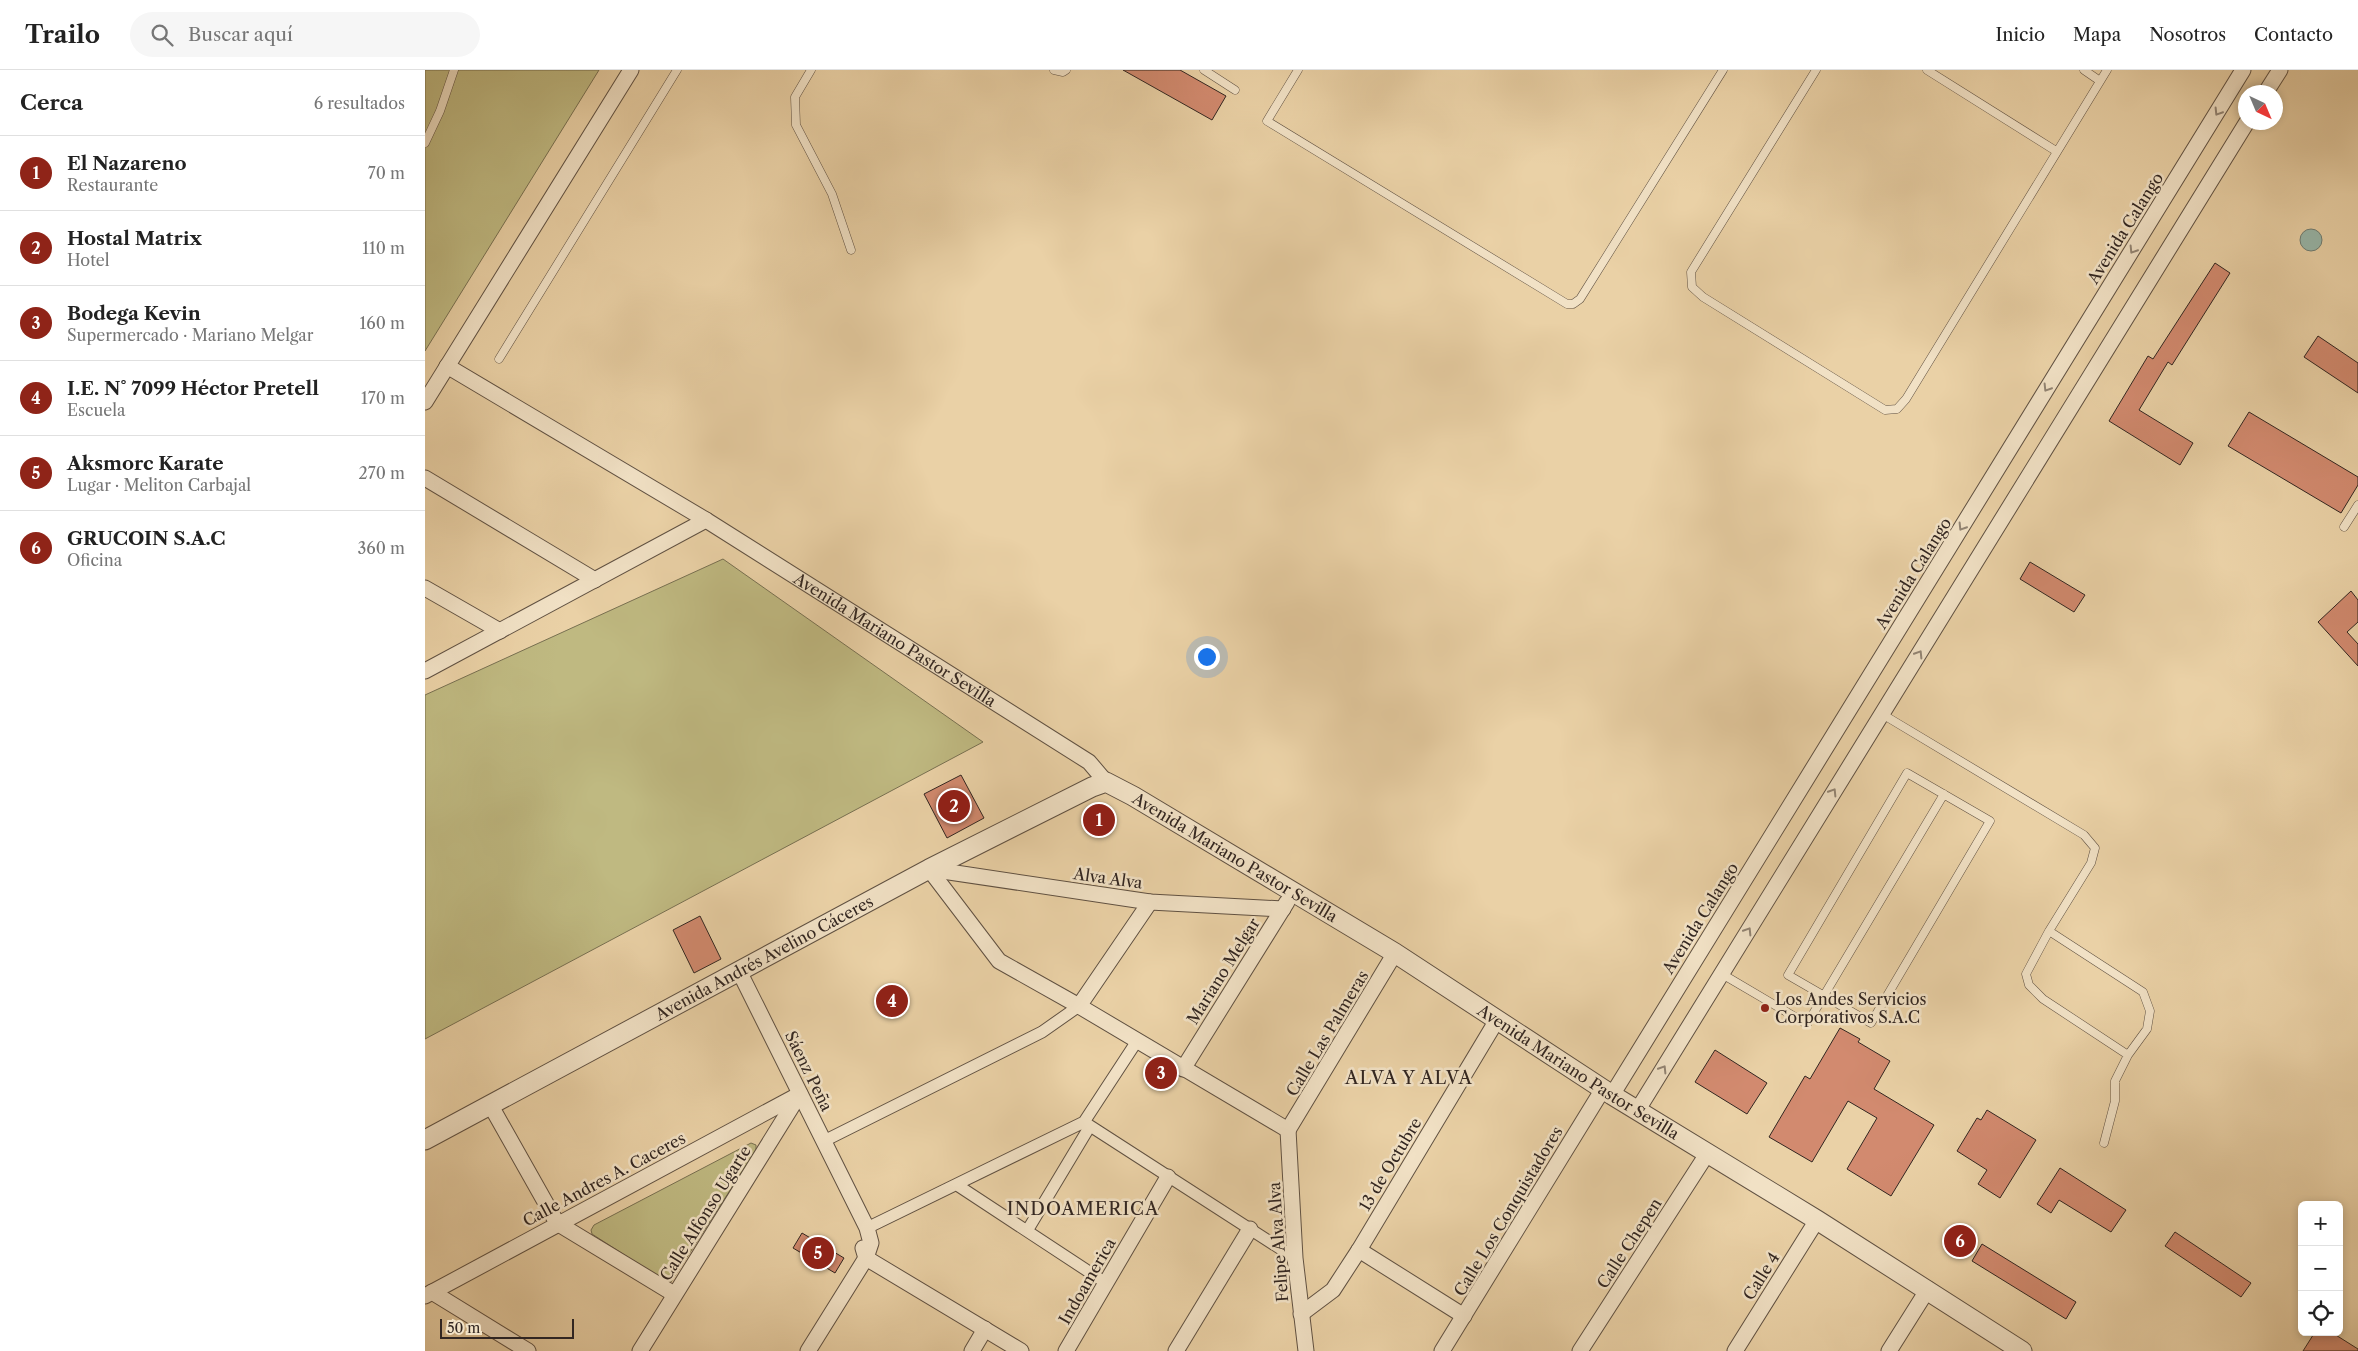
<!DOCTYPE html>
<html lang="es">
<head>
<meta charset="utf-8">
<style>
	body { margin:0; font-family:"Libre Caslon Text",serif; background:#f6f6f6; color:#222 }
	.controls { position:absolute; right:15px; bottom:15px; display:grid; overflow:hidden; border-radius:8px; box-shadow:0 2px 8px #0003 }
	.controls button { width:45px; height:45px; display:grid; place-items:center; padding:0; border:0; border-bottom:1px solid #e0e0e0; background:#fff; color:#222; font:25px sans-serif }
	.compass { position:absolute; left:1813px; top:15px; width:45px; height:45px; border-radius:50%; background:#fff; box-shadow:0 2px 8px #0003; rotate:136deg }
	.scale { position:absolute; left:15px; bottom:12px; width:134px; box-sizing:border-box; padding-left:5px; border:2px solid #322621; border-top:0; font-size:14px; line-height:18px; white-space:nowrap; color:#322621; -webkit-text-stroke:4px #f1e1c5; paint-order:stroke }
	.you { position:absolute; left:781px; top:586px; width:18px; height:18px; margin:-12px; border:4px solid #fff; border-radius:50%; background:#1a73e8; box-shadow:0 0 0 8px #1a73e833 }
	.badge { display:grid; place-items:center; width:32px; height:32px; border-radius:50%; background:#8f2418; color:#fff; font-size:16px; font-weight:700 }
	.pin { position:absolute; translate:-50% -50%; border:2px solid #fff; box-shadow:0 1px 5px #0006 }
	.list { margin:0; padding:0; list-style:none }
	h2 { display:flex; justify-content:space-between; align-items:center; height:65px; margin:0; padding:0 20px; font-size:21px }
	h2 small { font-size:16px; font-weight:400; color:#767676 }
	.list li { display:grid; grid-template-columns:32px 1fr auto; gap:15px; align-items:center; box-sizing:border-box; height:75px; padding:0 20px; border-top:1px solid #e0e0e0 }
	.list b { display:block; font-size:19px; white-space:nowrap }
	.list p { margin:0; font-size:16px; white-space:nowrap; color:#767676 }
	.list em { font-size:16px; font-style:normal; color:#767676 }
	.icon { flex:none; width:28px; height:28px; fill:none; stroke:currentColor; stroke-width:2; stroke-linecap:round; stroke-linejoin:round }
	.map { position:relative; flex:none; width:1933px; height:1281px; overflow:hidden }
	header { display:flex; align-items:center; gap:30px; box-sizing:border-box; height:70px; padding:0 25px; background:#fff; border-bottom:1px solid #e0e0e0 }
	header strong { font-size:24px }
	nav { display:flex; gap:28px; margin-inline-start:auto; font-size:18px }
	.search { width:350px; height:45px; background:#f6f6f6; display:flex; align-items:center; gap:12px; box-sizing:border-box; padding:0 18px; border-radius:28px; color:#767676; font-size:19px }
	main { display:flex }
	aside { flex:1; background:#fff }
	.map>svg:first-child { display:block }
	.green { fill:#bfb981; stroke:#787051 }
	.water { fill:#98b7aa; stroke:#6f7d73 }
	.building { fill:#d28a6f; stroke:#322621 }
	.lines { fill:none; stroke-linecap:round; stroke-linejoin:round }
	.service-casing { stroke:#605142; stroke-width:9 }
	.pedestrian-casing { stroke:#605142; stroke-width:13 }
	.minor-casing { stroke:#605142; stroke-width:17 }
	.tertiary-casing { stroke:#605142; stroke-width:21 }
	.service { stroke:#f1e1c5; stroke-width:8 }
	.pedestrian { stroke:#f1e1c5; stroke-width:11 }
	.minor { stroke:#f1e1c5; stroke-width:15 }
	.tertiary { stroke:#f1e1c5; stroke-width:19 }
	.oneway { stroke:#928473 }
	.poi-dot { fill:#8f2418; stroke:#f1e1c5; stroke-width:2 }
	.labels { text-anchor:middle; stroke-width:5; stroke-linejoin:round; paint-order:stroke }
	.street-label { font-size:16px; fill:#322621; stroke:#f1e1c5 }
	.poi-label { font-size:16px; fill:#322621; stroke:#f1e1c5; text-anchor:start }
	.neighbourhood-label { font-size:18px; letter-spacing:1px; fill:#322621; stroke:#f1e1c5 }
</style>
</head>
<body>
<header>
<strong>Trailo</strong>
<div class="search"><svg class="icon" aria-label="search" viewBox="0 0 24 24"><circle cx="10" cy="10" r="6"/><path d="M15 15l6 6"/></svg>Buscar aquí</div>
<nav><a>Inicio</a><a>Mapa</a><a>Nosotros</a><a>Contacto</a></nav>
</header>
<main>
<aside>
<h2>Cerca<small>6 resultados</small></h2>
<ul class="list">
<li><span class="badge">1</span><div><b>El Nazareno</b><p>Restaurante</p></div><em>70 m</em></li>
<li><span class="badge">2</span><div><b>Hostal Matrix</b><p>Hotel</p></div><em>110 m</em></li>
<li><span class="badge">3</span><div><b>Bodega Kevin</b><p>Supermercado · Mariano Melgar</p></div><em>160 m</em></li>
<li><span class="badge">4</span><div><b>I.E. N° 7099 Héctor Pretell</b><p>Escuela</p></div><em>170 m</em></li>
<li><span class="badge">5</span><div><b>Aksmorc Karate</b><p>Lugar · Meliton Carbajal</p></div><em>270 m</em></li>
<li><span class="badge">6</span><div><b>GRUCOIN S.A.C</b><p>Oficina</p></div><em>360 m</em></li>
</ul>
</aside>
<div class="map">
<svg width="1933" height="1281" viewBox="0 0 1933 1281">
	<rect width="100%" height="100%" fill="#ead1a6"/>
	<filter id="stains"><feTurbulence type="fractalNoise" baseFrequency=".004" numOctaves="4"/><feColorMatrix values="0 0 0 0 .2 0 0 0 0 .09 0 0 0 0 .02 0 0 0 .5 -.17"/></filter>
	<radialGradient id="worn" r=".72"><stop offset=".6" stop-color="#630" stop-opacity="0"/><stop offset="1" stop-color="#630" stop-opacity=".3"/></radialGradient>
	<path class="green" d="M 0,0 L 174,0 L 0,281 Z
		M 298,489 L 558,672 L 0,969 L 0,625 Z
		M 326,1073 L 331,1075 L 331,1080 L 246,1212 L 243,1213 L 167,1164 L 166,1160 L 169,1155 Z"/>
	<path class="water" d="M1875 170a11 11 0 1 1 22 0a11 11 0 1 1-22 0Z"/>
	<path class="building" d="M 698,0 L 755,0 L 801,26 L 787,50 Z
		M 1790,193 L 1805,203 L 1747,295 L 1743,292 L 1714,340 L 1768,373 L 1755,395 L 1684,351 L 1723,286 L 1728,289 Z
		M 1893,266 L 1933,293 L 1933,323 L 1879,287 Z
		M 1824,342 L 1933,407 L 1933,415 L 1916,443 L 1803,376 Z
		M 1605,492 L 1660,525 L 1649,542 L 1595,509 Z
		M 1926,521 L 1933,530 L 1933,552 L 1922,562 L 1933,574 L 1933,596 L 1893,552 Z
		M 536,705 L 559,748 L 522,768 L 499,724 Z
		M 275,846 L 296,889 L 269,903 L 248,860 Z
		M 1415,958 L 1435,969 L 1433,972 L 1465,991 L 1449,1019 L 1509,1055 L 1466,1126 L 1422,1099 L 1452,1048 L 1423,1031 L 1387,1092 L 1344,1067 L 1380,1006 L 1385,1009 Z
		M 1290,980 L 1342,1013 L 1322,1044 L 1270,1012 Z
		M 1562,1040 L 1611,1070 L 1575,1128 L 1553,1114 L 1562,1100 L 1532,1081 L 1552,1048 L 1556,1050 Z
		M 1635,1098 L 1701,1140 L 1686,1162 L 1634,1130 L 1626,1143 L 1612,1134 Z
		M 1750,1162 L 1826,1213 L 1816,1227 L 1740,1176 Z
		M 377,1163 L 419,1188 L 410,1203 L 368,1178 Z
		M 1557,1174 L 1651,1232 L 1641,1249 L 1547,1191 Z
		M 1890,1262 L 1906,1262 L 1933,1279 L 1933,1281 L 1878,1281 Z"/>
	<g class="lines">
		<defs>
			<path id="service" d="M 386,0 L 370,27 L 371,55 L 407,124 L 426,180
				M 629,0 L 638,2 L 641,0
				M 779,0 L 810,20
				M 873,0 L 842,51 L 1142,234 L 1148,234 L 1155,229 L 1298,0
				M 1391,0 L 1266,202 L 1267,217 L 1278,227 L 1460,340 L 1472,339 L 1481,329 L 1682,0
				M 1502,0 L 1631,81
				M 1659,0 L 1675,11
				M 0,73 L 15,41 L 29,0
				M 74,289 L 252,0
				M 1919,457 L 1933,435
				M 1457,644 L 1659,765 L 1670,778 L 1666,793 L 1624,861 L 1601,904 L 1604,915 L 1618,929 L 1703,985
				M 1482,703 L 1565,751 L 1446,953 L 1363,905 Z
				M 1624,861 L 1718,922 L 1725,941 L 1722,959 L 1703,985 L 1690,1011 L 1690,1031 L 1679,1073
				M 1297,904 L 1382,954 L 1519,724"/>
			<path id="pedestrian" d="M 659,1052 L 870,1188
				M 399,1071 L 617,962 L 654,936
				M 532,1115 L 681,1213
				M 442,1158 L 659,1052 L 712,971
				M 602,1161 L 665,1056"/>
			<g id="minor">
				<path d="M 1841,22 L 1855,0"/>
				<path id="s1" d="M 22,296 L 281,450 L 664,692 L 681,712"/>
				<path d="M 0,332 L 206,0"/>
				<path d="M 0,408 L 170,510"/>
				<path d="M 0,518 L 75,561"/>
				<path d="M 0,601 L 281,450"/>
				<path d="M 504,799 L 574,891 L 654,936 L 863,1060"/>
				<path d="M 504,799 L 725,832 L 858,839"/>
				<path d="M 314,901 L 442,1158 L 446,1173 L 441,1188 L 383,1281"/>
				<path d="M 654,936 L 725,832"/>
				<path d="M 758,999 L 862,832"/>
				<path d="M 1187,1025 L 1818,0"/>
				<path d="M 66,1036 L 132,1153 L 249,1224"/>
				<path d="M 1212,1041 L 1822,52"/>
				<path d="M 863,1060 L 870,1188 L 881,1281"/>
				<path d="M 863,1060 L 970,883"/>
				<path d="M 438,1178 L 441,1188 L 596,1281"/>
				<path d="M 934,1180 L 1039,1246"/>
				<path d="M 7,1222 L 103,1281"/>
				<path d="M 0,1226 L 375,1024"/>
				<path d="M 876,1244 L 908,1220 L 934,1180 L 1072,950"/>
				<path d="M 215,1281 L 374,1025"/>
				<path d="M 547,1281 L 560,1259"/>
				<path d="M 641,1281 L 743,1107"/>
				<path d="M 751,1281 L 825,1159"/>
				<path d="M 1017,1281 L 1178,1019"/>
				<path d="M 1155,1281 L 1282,1084"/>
				<path d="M 1310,1281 L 1392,1150"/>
				<path d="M 1464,1281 L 1503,1219"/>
			</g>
			<g id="tertiary">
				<path id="s2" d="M 0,1070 L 504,799 L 667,717 L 681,712 L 708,726 L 970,883 L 1187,1025 L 1392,1150 L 1597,1281"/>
			</g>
		</defs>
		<use href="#service" class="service-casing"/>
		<use href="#pedestrian" class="pedestrian-casing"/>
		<use href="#minor" class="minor-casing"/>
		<use href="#tertiary" class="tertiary-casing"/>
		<use href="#service" class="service"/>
		<use href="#pedestrian" class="pedestrian"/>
		<use href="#minor" class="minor"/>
		<use href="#tertiary" class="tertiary"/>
	</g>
	<defs><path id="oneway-chevron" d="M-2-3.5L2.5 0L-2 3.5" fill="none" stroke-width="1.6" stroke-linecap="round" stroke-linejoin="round" transform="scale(1.25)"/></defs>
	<g class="oneway">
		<use href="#oneway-chevron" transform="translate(1793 42) rotate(122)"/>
		<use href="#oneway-chevron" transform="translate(1708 180) rotate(122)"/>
		<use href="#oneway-chevron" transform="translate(1622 318) rotate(122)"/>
		<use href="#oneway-chevron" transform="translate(1537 457) rotate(122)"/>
		<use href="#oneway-chevron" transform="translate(1494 584) rotate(-58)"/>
		<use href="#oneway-chevron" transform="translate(1408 722) rotate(-58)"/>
		<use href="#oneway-chevron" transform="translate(1323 861) rotate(-58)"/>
		<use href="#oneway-chevron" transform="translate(1238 999) rotate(-58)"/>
	</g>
	<circle class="poi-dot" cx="1340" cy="938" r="5"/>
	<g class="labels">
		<g class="street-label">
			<text transform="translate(1700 158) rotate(-58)" y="6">Avenida Calango</text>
			<text transform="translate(1488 503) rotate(-58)" y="6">Avenida Calango</text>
			<text dy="6" stroke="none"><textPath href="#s1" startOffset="525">Avenida Mariano Pastor Sevilla</textPath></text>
			<text dy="6" stroke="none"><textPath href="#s2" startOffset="919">Avenida Mariano Pastor Sevilla</textPath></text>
			<text transform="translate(683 808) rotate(8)" y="6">Alva Alva</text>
			<text transform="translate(1275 848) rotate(-58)" y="6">Avenida Calango</text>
			<text dy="6" stroke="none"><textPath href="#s2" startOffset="385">Avenida Andrés Avelino Cáceres</textPath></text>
			<text transform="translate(798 901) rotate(-58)" y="6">Mariano Melgar</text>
			<text transform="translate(902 963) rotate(-59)" y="6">Calle Las Palmeras</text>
			<text transform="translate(384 1001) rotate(64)" y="6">Sáenz Peña</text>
			<text dy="6" stroke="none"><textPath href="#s2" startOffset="1324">Avenida Mariano Pastor Sevilla</textPath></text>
			<text transform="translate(965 1094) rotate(-59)" y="6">13 de Octubre</text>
			<text transform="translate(179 1109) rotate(-28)" y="6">Calle Andres A. Caceres</text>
			<text transform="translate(1083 1141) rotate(-59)" y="6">Calle Los Conquistadores</text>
			<text transform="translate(280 1143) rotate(-58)" y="6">Calle Alfonso Ugarte</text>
			<text transform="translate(853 1172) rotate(-94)" y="6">Felipe Alva Alva</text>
			<text transform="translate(1204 1173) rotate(-57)" y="6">Calle Chepen</text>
			<text transform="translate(1336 1206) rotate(-58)" y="6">Calle 4</text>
			<text transform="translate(662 1211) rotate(-60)" y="6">Indoamerica</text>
		</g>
		<g class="poi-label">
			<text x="1350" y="935">Los Andes Servicios<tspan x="1350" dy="18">Corporativos S.A.C</tspan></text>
		</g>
		<g class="neighbourhood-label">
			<text x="984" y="1014">ALVA Y ALVA</text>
			<text x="658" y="1145">INDOAMERICA</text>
		</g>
	</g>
	<rect width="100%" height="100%" filter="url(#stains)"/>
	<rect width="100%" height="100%" fill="url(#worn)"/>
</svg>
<div class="controls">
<button>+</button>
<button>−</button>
<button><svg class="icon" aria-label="locate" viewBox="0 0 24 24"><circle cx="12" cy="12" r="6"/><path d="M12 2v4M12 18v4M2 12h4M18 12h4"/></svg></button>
</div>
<svg class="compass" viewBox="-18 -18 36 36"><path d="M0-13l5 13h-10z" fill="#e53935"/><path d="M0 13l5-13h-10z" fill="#767676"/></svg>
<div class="scale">50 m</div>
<div class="you"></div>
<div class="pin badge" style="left:674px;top:750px">1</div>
<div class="pin badge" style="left:529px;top:736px">2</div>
<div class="pin badge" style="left:736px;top:1003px">3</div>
<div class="pin badge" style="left:467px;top:931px">4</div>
<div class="pin badge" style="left:393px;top:1183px">5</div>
<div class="pin badge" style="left:1535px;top:1171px">6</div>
</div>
</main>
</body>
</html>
